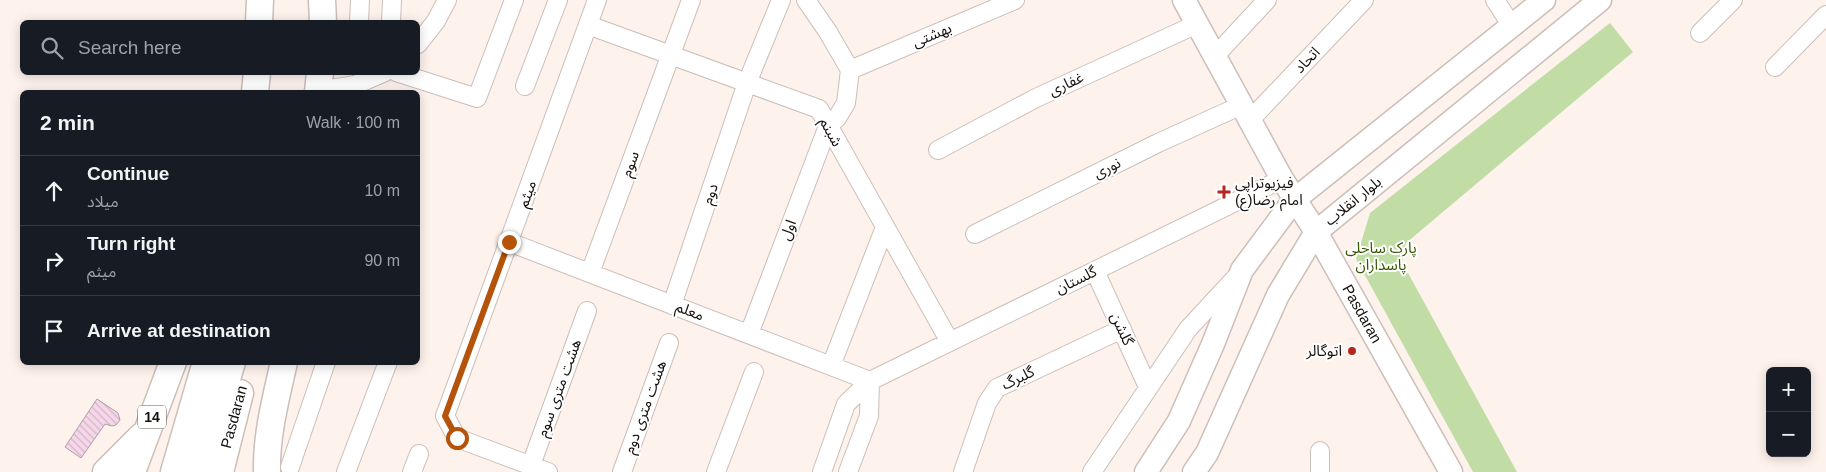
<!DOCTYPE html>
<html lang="en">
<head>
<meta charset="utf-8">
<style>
	body { margin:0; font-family:Arial,"Noto Sans Arabic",sans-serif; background:#20242c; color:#f1f3f6 }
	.controls { position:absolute; right:15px; bottom:15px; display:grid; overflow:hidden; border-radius:8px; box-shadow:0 2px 12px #0003 }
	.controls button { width:45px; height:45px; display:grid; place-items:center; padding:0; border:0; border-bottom:1px solid #363941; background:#171b24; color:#f1f3f6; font:25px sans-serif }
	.stop { position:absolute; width:15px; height:15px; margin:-11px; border:4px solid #b45309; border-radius:50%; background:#fff }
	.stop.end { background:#b45309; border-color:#fff; box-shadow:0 1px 5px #0008 }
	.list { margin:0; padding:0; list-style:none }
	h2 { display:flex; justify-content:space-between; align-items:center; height:65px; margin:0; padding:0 20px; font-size:21px }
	h2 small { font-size:16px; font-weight:400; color:#9ea1a6 }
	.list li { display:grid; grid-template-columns:32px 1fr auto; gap:15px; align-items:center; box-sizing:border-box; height:70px; padding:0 20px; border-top:1px solid #363941 }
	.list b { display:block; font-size:19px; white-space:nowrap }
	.list p { margin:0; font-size:16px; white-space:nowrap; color:#9ea1a6 }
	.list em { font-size:16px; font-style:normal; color:#9ea1a6 }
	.icon { flex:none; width:28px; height:28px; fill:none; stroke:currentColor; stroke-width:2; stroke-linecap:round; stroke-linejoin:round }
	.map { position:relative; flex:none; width:1826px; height:472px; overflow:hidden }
	.search { position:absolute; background:#171b24; box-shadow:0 2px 12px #0003; left:20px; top:20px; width:400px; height:55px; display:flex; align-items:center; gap:12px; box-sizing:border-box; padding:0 18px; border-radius:8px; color:#9ea1a6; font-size:19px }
	.panel { position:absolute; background:#171b24; box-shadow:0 2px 12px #0003; left:20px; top:90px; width:400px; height:275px; border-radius:8px }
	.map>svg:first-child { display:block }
	.green { fill:#c1dda5 }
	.building { fill:url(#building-back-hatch); stroke:#ab9ea6 }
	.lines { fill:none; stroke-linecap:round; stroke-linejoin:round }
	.minor-casing { stroke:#ccbeb8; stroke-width:20 }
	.major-casing { stroke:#ccbeb8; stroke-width:25 }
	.highway-casing { stroke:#ccbeb8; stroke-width:29 }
	.minor { stroke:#fff; stroke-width:18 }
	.major { stroke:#fff; stroke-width:22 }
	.highway { stroke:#fff; stroke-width:26 }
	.route { stroke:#b45309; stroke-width:6 }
	.poi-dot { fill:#b5261e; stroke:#fff; stroke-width:2 }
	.labels { text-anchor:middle; stroke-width:4; stroke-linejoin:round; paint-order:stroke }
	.shield { fill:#fff; stroke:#5a5856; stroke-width:1 }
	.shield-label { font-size:14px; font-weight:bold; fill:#14100d }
	.street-label { font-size:15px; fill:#14100d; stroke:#fff }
	.poi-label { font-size:15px; fill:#14100d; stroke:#fff; text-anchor:start }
	.park-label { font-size:15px; fill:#355400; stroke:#fff }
</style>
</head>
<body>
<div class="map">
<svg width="1826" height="472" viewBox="0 0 1826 472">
	<defs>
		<pattern id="building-back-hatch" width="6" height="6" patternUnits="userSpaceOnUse" patternTransform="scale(1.25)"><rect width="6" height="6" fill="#f6d6e9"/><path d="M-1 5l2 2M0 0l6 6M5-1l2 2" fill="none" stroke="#d2b7c7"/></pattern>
	</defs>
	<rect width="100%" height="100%" fill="#fef2ed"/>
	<path class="green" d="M 1610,23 L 1633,52 L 1406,243 L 1402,262 L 1517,472 L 1473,472 L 1356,259 L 1370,213 Z"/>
	<path class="building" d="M 97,399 L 118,413 L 120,420 L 116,425 L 112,426 L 105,424 L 81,458 L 65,447 Z"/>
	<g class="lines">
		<defs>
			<path id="minor" d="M 1495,0 L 1512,26
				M 359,22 L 360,0
				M 391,22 L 392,0
				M 588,25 L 819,109 L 950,342
				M 1700,33 L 1733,0
				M 418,44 L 436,21 L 447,0
				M 1215,56 L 1267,0
				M 1775,67 L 1826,15
				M 850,70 L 1015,0
				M 396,72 L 477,98 L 514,0
				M 525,86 L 558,0
				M 319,91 L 355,85 L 385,72
				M 1250,120 L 1364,0
				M 938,150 L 1036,98 L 1197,24
				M 975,234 L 1158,143 L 1242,105
				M 509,242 L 870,381
				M 1095,271 L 1148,387
				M 590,273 L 691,0
				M 672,305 L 747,83 L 781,0
				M 749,334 L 828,126 L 837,118 L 846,103 L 850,70 L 828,32 L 806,0
				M 831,366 L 885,227
				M 1320,451 L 1320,472
				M 531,465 L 587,311
				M 290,467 L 326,362
				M 346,472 L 388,362
				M 412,472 L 419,454
				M 548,472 L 457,438 L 445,416 L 597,0
				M 622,472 L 669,343
				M 716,472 L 754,372
				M 822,472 L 846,404 L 870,381 L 1282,179
				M 848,472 L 869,416 L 870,381
				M 963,472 L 987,403 L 997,388 L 1122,329
				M 1092,472 L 1188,329 L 1237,276"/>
			<g id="major">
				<path id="s1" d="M 1184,0 L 1282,179 L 1316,232 L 1451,472"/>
				<path d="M 1146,472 L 1179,421 L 1213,344 L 1242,270 L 1294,200 L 1544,0"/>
				<path d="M 1194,472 L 1207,453 L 1278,295 L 1316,232 L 1600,0"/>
			</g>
			<path id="highway" d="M 322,0 L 323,22
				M 259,22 L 260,0
				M 255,92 L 257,72
				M 318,92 L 320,72
				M 106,472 L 142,436
				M 132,472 L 173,362
				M 174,472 L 206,362
				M 199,472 L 232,362
				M 220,472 L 240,393
				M 267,472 C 266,435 276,398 284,362"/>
		</defs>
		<use href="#minor" class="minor-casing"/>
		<use href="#major" class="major-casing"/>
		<use href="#highway" class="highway-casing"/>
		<use href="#minor" class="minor"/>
		<use href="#major" class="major"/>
		<use href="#highway" class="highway"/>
	</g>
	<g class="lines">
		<path class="route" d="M 457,438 L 445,416 L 509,242"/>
	</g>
	<g class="poi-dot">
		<path d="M1221.5 184.5h5v5h5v5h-5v5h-5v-5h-5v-5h5z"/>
		<circle cx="1352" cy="351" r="5"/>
	</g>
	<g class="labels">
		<rect class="shield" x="138" y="405.5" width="28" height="23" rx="4"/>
		<g class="shield-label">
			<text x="152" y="422">14</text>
		</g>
		<g class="street-label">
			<text transform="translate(932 35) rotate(-23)" y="5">بهشتی</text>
			<text transform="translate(1307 60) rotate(-46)" y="5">اتحاد</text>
			<text transform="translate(1066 84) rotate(-25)" y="5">غفاری</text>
			<text transform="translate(831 132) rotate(61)" y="5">شبنم</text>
			<text transform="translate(630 164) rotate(-70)" y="5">سوم</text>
			<text transform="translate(1107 168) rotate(-27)" y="5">نوری</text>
			<text transform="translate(527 194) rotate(-70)" y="5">میثم</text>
			<text transform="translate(710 194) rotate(-71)" y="5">دوم</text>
			<text transform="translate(1353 201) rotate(-39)" y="5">بلوار انقلاب</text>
			<text transform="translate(788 230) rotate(-69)" y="5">اول</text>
			<text transform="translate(1076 280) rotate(-26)" y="5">گلستان</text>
			<text transform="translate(690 311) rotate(21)" y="5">معلم</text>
			<text dy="5" stroke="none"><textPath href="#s1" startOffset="361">Pasdaran</textPath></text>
			<text transform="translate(1122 329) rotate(65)" y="5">گلشن</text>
			<text transform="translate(1018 378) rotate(-26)" y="5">گلبرگ</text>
			<text transform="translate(559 388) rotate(-70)" y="5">هشت متری سوم</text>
			<text transform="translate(645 407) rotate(-70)" y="5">هشت متری دوم</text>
			<text transform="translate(234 417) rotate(-75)" y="5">Pasdaran</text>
		</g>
		<g class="poi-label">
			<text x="1235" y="188">فیزیوتراپی<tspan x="1235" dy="17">امام رضا(ع)</tspan></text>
			<text x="1342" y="356" text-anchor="end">اتوگالر</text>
		</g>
		<g class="park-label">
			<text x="1381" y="253">پارک ساحلی<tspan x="1381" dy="17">پاسداران</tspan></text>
		</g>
	</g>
</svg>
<div class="controls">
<button>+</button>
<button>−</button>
</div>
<div class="stop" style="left:457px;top:438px"></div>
<div class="stop end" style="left:509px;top:242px"></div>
<div class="search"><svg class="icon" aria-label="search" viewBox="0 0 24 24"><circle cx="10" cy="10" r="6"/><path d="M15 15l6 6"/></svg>Search here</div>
<section class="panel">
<h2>2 min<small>Walk · 100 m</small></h2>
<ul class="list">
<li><svg class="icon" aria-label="ahead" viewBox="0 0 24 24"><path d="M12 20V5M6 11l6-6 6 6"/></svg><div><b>Continue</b><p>میلاد</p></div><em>10 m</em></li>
<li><svg class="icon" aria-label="right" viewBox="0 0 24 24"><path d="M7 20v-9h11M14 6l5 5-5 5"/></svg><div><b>Turn right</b><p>میثم</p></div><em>90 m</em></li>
<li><svg class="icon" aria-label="arrive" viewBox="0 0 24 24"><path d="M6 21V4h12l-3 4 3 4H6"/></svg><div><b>Arrive at destination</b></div></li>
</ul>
</section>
</div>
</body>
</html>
